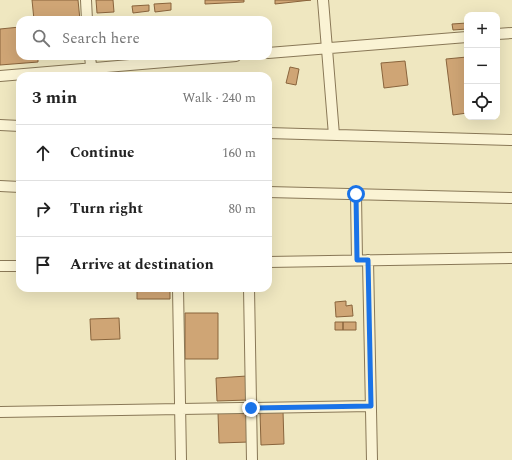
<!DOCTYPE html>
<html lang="en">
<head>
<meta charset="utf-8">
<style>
	body { margin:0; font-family:Spectral,serif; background:#f6f6f6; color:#222 }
	.controls { position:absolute; right:12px; top:12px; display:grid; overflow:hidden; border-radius:8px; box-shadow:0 4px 16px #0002 }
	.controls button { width:36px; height:36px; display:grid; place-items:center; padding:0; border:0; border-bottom:1px solid #e0e0e0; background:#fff; color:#222; font:20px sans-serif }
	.stop { position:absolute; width:12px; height:12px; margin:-9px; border:3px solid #1a73e8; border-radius:50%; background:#fff }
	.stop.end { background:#1a73e8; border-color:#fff; box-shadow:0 1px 4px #0008 }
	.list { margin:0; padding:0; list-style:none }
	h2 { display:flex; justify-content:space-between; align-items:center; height:52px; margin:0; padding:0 16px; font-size:17px }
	h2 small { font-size:13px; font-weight:400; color:#767676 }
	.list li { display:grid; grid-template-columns:26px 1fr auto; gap:12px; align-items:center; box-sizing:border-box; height:56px; padding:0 16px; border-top:1px solid #e0e0e0 }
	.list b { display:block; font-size:15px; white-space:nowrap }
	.list em { font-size:13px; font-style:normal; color:#767676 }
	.icon { flex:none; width:22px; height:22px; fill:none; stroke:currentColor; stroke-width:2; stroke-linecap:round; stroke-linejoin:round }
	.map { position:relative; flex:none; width:512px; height:460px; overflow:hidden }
	.search { position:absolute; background:#fff; box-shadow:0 4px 16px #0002; left:16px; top:16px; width:256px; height:44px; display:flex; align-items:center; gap:10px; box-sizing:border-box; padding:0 14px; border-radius:12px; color:#767676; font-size:15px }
	.panel { position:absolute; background:#fff; box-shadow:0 4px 16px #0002; left:16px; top:72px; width:256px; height:220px; border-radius:12px }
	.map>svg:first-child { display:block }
	.building { fill:#cfa575; stroke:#89643c }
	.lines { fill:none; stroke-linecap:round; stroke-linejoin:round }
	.minor-casing { stroke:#897857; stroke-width:12 }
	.minor { stroke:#faf3d4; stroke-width:10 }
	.route { stroke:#1a73e8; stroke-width:5 }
</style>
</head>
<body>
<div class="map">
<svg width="512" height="460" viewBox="0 0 512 460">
	<rect width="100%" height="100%" fill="#efe7c0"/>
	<path class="building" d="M 32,0 L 78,0 L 80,20 L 34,20 Z
		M 96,0 L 113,0 L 114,12 L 97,13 Z
		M 205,0 L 244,0 L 244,2 L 205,4 Z
		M 275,0 L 311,0 L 275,4 Z
		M 171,3 L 171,10 L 155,12 L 154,4 Z
		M 149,5 L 149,11 L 133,13 L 132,6 Z
		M 467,23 L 467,29 L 453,30 L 452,24 Z
		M 20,27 L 20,56 L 38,56 L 38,62 L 0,65 L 0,29 Z
		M 467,57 L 467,113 L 453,115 L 446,59 Z
		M 405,61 L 408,85 L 384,88 L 381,63 Z
		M 290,67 L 299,69 L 296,85 L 286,83 Z
		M 137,288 L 170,288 L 170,299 L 137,299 Z
		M 346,301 L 346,306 L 352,305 L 353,316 L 336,317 L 335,302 Z
		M 185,313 L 218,313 L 218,359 L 185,359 Z
		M 119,318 L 120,339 L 91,340 L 90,319 Z
		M 335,322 L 343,322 L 343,330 L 335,330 Z
		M 343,322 L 356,322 L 356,330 L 343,330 Z
		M 247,376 L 248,400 L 217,401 L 216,378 Z
		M 283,411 L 284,444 L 261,445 L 260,412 Z
		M 249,412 L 249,442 L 219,443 L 218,413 Z"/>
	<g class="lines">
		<defs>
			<path id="minor" d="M 86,0 L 87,20
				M 323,0 L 334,135
				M 497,34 L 512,33
				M 268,53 L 467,37
				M 90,56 L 92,76
				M 0,76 L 236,56
				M 0,125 L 20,126
				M 268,133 L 512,140
				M 0,186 L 20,187
				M 268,192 L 512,198
				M 356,194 L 357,260
				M 368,260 L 372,460
				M 268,262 L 512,258
				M 0,266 L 20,266
				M 178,288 L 181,460
				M 249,288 L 252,460
				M 0,412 L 371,406"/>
		</defs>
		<use href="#minor" class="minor-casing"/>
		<use href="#minor" class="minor"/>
	</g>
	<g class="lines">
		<path class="route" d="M 251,408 L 371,406 L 368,260 L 357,260 L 356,194"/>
	</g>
</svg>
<div class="controls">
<button>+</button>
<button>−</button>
<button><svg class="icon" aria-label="locate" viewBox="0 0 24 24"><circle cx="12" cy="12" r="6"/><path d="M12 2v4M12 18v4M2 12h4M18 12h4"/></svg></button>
</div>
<div class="stop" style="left:356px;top:194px"></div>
<div class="stop end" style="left:251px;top:408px"></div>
<div class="search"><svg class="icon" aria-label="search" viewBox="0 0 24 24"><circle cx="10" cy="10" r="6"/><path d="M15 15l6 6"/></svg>Search here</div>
<section class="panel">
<h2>3 min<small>Walk · 240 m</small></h2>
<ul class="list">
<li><svg class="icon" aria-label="ahead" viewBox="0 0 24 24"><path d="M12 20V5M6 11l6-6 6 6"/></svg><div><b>Continue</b></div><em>160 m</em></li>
<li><svg class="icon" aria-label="right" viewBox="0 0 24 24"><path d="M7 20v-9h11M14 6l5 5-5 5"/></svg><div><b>Turn right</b></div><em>80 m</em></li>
<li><svg class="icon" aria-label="arrive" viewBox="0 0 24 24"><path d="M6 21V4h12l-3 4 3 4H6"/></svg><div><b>Arrive at destination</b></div></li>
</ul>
</section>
</div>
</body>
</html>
